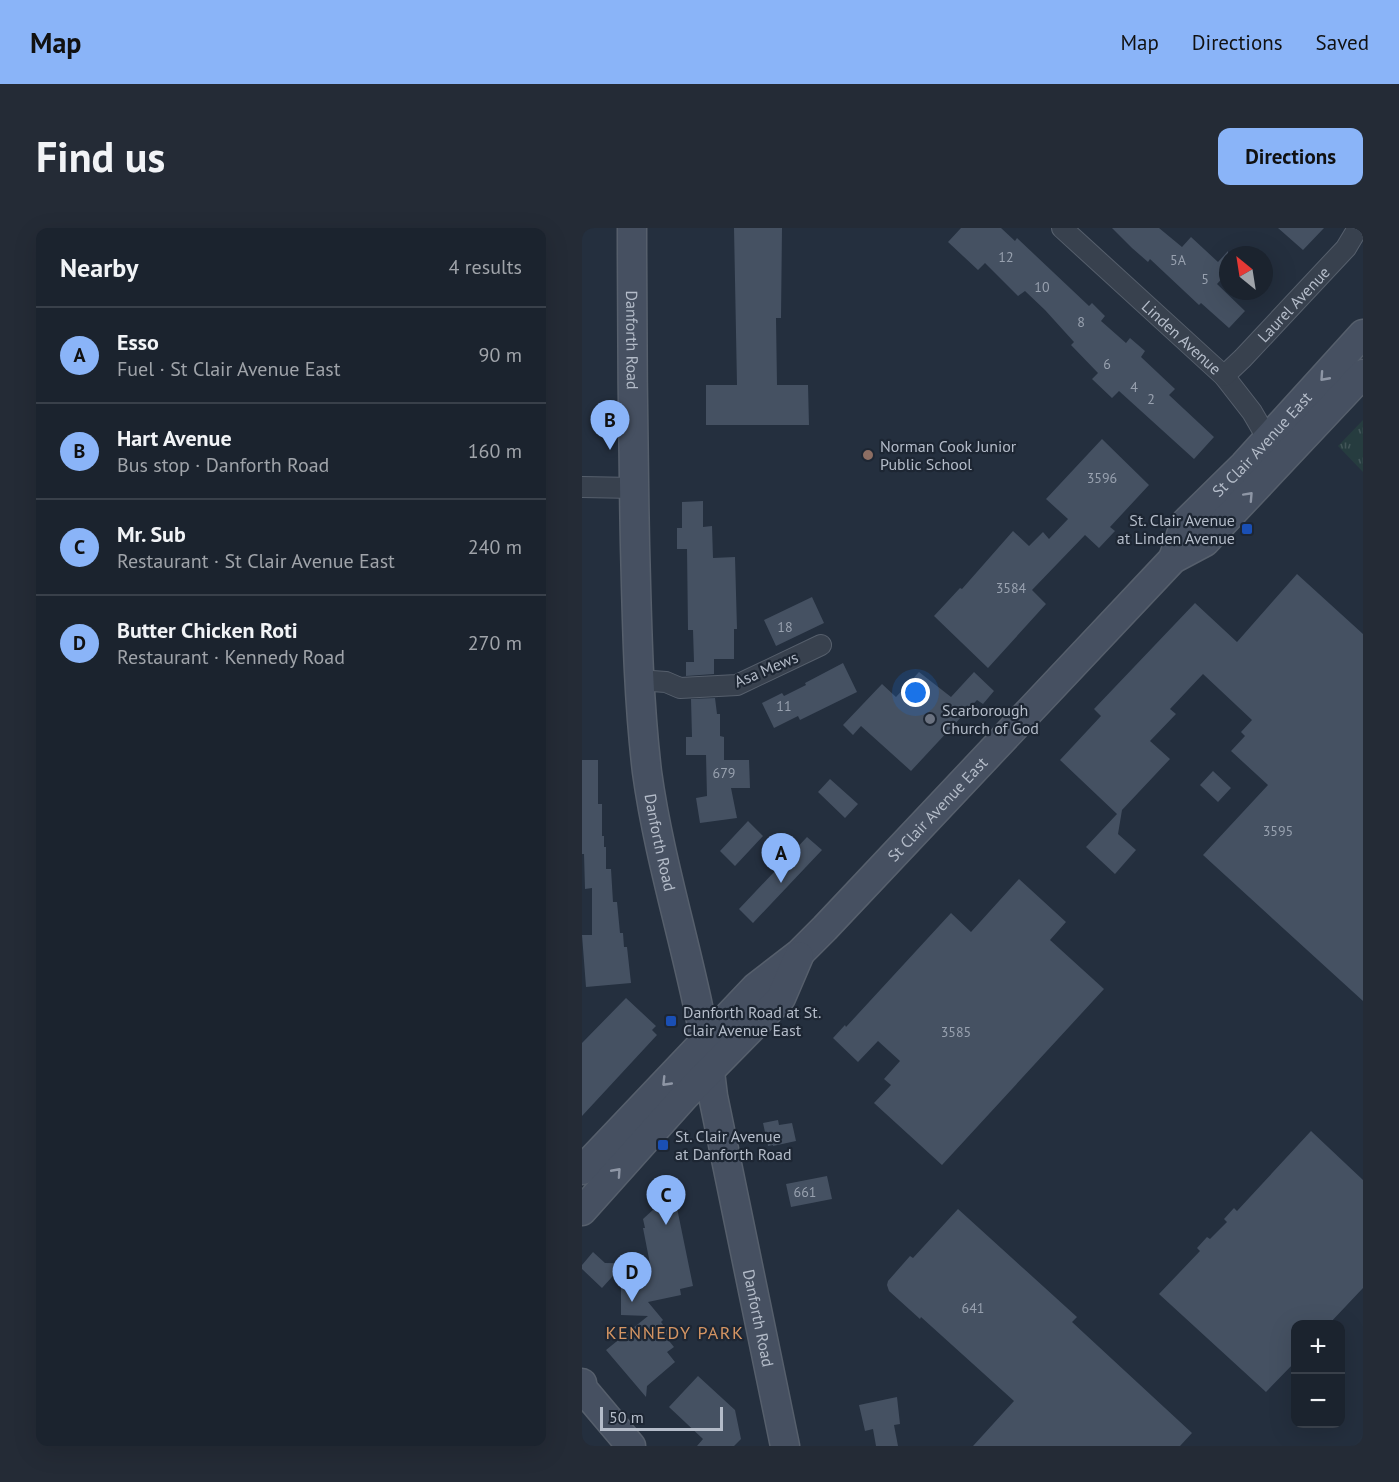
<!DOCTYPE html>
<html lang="en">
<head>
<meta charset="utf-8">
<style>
	body { margin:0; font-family:"PT Sans",sans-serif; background:#242b36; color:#f1f3f6 }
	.controls { position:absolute; right:18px; bottom:18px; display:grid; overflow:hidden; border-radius:12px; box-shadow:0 6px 24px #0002 }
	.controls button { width:54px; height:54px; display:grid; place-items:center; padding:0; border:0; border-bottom:2px solid #39404a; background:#1b232e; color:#f1f3f6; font:30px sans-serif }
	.compass { position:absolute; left:637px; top:18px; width:54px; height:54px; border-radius:50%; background:#1b232e; box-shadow:0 6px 24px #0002; rotate:330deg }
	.scale { position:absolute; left:18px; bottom:15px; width:123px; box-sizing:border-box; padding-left:6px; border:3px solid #b4bcc9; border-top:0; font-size:16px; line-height:21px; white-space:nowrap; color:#b4bcc9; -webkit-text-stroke:4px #1d2633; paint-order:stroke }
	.you { position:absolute; left:334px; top:465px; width:21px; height:21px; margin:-15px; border:4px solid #fff; border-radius:50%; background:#1a73e8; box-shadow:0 0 0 9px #1a73e833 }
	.badge { display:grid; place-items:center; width:39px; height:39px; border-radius:50%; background:#8ab4f8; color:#111; font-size:20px; font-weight:700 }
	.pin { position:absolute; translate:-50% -50px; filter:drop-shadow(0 2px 3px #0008) }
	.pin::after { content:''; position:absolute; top:32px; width:21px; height:18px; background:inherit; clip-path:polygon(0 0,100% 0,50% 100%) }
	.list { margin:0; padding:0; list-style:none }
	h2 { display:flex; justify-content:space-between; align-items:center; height:78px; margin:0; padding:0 24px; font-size:26px }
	h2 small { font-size:20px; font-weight:400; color:#a0a4aa }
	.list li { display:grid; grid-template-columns:39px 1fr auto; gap:18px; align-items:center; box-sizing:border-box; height:96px; padding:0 24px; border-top:2px solid #39404a }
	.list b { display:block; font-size:22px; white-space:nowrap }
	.list p { margin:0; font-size:20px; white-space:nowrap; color:#a0a4aa }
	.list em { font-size:20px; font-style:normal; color:#a0a4aa }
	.map { position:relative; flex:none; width:781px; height:1218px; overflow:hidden; border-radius:12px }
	header { display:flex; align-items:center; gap:36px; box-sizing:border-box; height:84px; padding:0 30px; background:#8ab4f8; color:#111 }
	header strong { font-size:28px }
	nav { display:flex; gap:33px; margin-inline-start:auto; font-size:21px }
	.intro { display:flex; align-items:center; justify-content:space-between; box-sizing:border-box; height:144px; padding:0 36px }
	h1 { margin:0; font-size:42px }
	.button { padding:15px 27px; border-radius:12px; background:#8ab4f8; color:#111; font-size:21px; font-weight:700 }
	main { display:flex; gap:36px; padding:0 36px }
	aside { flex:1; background:#1b232e; border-radius:12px; box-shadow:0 6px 24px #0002 }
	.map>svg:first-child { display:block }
	.grass { fill:url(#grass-tufts) }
	.building { fill:#455162 }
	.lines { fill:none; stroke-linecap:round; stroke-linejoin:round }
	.street-casing { stroke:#565f6c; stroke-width:22 }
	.secondary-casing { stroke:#565f6c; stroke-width:31 }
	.street { stroke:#38414e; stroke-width:20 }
	.secondary { stroke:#465061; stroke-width:28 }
	.oneway { stroke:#8e96a5 }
	.education-dot { fill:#8d6e63; stroke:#1d2633; stroke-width:2 }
	.transit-dot { fill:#1a4fb4; stroke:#1d2633; stroke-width:2 }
	.worship-dot { fill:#6b7280; stroke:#1d2633; stroke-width:2 }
	.labels { text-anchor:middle; stroke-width:4.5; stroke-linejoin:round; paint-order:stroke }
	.number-label { font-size:14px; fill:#98a1af }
	.street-label { font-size:16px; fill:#b4bcc9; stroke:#1d2633 }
	.poi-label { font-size:16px; fill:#b4bcc9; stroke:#1d2633; text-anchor:start }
	.neighbourhood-label { font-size:18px; letter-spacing:1.5px; fill:#d59563; stroke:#1d2633 }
</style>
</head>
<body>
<header>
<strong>Map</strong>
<nav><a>Map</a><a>Directions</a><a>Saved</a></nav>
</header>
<div class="intro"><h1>Find us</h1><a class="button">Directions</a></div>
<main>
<aside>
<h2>Nearby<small>4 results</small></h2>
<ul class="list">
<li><span class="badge">A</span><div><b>Esso</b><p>Fuel · St Clair Avenue East</p></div><em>90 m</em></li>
<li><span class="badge">B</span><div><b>Hart Avenue</b><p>Bus stop · Danforth Road</p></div><em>160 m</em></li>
<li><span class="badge">C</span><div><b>Mr. Sub</b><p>Restaurant · St Clair Avenue East</p></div><em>240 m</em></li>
<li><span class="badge">D</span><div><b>Butter Chicken Roti</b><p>Restaurant · Kennedy Road</p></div><em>270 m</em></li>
</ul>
</aside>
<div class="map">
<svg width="781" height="1218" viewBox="0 0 781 1218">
	<defs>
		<pattern id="grass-tufts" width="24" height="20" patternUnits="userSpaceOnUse" patternTransform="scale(1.5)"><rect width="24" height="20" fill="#263c3f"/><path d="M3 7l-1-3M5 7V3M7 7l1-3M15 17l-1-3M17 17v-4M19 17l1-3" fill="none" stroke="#435659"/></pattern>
	</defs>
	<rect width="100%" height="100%" fill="#242f3e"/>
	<path class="grass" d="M 781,192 L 781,244 L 756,218 Z"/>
	<path class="building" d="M 152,0 L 200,0 L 199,90 L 194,90 L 195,157 L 226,157 L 227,197 L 124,197 L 124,157 L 155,157 Z
		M 379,0 L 419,0 L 433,13 L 435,10 L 507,78 L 510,75 L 523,88 L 519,93 L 544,115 L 548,110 L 563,123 L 559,129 L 593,161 L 587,167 L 632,209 L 612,231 L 537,163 L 530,170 L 510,151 L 516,145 L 489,117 L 492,114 L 463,82 L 443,63 L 436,68 L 403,35 L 396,42 L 366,14 Z
		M 530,0 L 577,0 L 600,19 L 609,9 L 636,34 L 646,23 L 646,44 L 635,56 L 663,83 L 647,100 L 619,75 L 617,77 L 568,31 L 566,34 L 550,20 Z
		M 696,0 L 742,0 L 721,22 Z
		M 520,211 L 567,257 L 528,299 L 533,303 L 517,320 L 503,307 L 450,362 L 464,376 L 406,440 L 352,388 L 378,360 L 380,361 L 431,303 L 447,318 L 461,304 L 467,311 L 486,291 L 464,271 Z
		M 121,273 L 121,299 L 130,298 L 131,330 L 153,329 L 155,401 L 152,401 L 152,431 L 132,431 L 132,446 L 104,448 L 104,434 L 112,434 L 111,402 L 106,402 L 105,321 L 95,321 L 95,300 L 100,300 L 100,274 Z
		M 715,346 L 781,406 L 781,773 L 621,627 L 686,557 L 649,523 L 663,508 L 659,504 L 670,492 L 621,446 L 588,481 L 594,486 L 568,513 L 588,531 L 540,582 L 536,606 L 554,622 L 533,646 L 504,619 L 535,586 L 478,532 L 519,488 L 512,481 L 613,375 L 655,414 Z
		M 230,369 L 242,395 L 194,418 L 182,392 Z
		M 261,435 L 275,464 L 218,492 L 216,488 L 192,500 L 180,475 L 200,465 L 202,468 L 224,457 L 223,455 Z
		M 337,444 L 369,469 L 392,444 L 412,463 L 401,476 L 395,472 L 329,543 L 279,498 L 271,507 L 261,497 L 300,456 L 314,469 Z
		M 133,470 L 135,486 L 138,486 L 138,508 L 142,509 L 142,532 L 167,532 L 168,560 L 149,560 L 155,590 L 118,595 L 114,570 L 125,568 L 124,527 L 104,527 L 104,509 L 110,509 L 109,471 Z
		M 0,532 L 16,532 L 16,576 L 20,576 L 20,608 L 22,608 L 22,619 L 24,619 L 24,641 L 29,641 L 31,674 L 35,674 L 38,705 L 41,705 L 42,719 L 45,719 L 49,755 L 4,759 L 0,707 L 10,707 L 10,660 L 3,661 L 2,626 L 0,626 Z
		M 631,543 L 649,560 L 636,574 L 618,557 Z
		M 248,551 L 276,576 L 263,590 L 236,564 Z
		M 166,593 L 181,608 L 153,638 L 138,623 Z
		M 225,609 L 240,622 L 171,695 L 157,681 Z
		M 437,651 L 484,694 L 468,712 L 522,761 L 360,937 L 292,875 L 309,857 L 302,851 L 318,833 L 296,813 L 276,834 L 251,810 L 263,797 L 264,799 L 369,685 L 389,704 Z
		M 44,770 L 74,798 L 70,802 L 75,807 L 0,888 L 0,815 Z
		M 196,892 L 197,897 L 210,895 L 214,913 L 191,918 L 191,917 L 186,918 L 181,895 Z
		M 729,903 L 781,952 L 781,1060 L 747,1096 L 714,1096 L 714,1133 L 684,1164 L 577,1066 L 618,1023 L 615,1020 L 625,1009 L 628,1011 L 645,994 L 642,991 L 652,980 L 655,983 Z
		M 245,948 L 250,971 L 209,979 L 204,956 Z
		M 94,975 L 111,1058 L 98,1061 L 99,1067 L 66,1074 L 81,1092 L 79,1094 L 87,1104 L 83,1108 L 92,1119 L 85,1124 L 93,1134 L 65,1158 L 64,1169 L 24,1122 L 66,1088 L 39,1087 L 39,1039 L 20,1060 L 0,1041 L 0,1037 L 11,1024 L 23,1035 L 68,1036 L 61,1000 L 63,1000 L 61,991 L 73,980 Z
		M 376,981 L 495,1089 L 490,1094 L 610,1205 L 598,1218 L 391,1218 L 432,1173 L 339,1089 L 338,1091 L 307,1063 L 305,1057 L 306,1053 L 328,1028 L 331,1030 Z
		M 116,1148 L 153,1182 L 159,1211 L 152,1218 L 115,1218 L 121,1211 L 87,1179 Z
		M 315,1169 L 318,1196 L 312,1197 L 316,1218 L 294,1218 L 291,1201 L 283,1203 L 277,1177 Z"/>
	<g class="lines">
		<defs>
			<g id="street">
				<path id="s1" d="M 480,0 L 642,148 L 670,184 L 691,220"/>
				<path id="s2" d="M 642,148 L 661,130 L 764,20 L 776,0"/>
				<path d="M 0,259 L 52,260"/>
				<path d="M 56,452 L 84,454 L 98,460 L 155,457 L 239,417"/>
			</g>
			<g id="secondary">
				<path id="s3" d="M 50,0 C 50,106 51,212 53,317 C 55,393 56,468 65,544 C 80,653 119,758 131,868 L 203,1218"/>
				<path id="s4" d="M 591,331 L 603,295 L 662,237 L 781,106"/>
				<path id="s5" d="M 0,942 L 174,759 L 218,725 L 243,700 L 591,331 L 623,314 L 781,146"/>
				<path d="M 0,983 L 102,869 L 199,770 L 217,728"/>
				<path d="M 0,1155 L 1,1161 L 49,1218"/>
			</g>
		</defs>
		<use href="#street" class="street-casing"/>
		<use href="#secondary" class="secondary-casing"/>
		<use href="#street" class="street"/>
		<use href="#secondary" class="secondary"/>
	</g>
	<defs><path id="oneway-chevron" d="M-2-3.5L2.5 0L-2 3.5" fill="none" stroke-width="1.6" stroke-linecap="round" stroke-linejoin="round" transform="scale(1.5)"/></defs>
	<g class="oneway">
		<use href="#oneway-chevron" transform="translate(742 149) rotate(132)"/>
		<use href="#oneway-chevron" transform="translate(667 268) rotate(-47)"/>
		<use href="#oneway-chevron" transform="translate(84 854) rotate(134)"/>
		<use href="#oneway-chevron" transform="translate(35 944) rotate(-48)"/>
	</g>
	<circle class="education-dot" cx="286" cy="227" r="6"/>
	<g class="transit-dot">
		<rect x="659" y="295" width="12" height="12" rx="3"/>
		<rect x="83" y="787" width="12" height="12" rx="3"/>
		<rect x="75" y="911" width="12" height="12" rx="3"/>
	</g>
	<circle class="worship-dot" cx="348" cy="491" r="6"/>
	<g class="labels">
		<g class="number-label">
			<text x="424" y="34">12</text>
			<text x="596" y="37">5A</text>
			<text x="623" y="56">5</text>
			<text x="460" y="64">10</text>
			<text x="499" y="99">8</text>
			<text x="525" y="141">6</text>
			<text x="552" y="164">4</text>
			<text x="569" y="176">2</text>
			<text x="520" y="255">3596</text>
			<text x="429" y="365">3584</text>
			<text x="203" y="404">18</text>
			<text x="202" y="483">11</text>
			<text x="142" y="550">679</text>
			<text x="696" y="608">3595</text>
			<text x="374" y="809">3585</text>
			<text x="223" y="969">661</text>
			<text x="391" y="1085">641</text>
		</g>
		<g class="street-label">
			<text dy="6" stroke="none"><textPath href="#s2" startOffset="100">Laurel Avenue</textPath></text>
			<text dy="6" stroke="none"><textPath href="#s1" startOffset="162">Linden Avenue</textPath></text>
			<text dy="6" stroke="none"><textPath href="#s3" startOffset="112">Danforth Road</textPath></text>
			<text dy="6" stroke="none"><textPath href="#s4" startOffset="148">St Clair Avenue East</textPath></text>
			<text transform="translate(184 441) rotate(-23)" y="6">Asa Mews</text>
			<text dy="6" stroke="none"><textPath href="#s5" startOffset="507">St Clair Avenue East</textPath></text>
			<text dy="6" stroke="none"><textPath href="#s3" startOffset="616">Danforth Road</textPath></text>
			<text dy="6" stroke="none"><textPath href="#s3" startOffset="1102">Danforth Road</textPath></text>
		</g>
		<g class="poi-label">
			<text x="298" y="224">Norman Cook Junior<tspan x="298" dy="18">Public School</tspan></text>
			<text x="653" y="298" text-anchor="end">St. Clair Avenue<tspan x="653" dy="18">at Linden Avenue</tspan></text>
			<text x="360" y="488">Scarborough<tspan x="360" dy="18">Church of God</tspan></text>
			<text x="101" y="790">Danforth Road at St.<tspan x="101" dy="18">Clair Avenue East</tspan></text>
			<text x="93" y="914">St. Clair Avenue<tspan x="93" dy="18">at Danforth Road</tspan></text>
		</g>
		<g class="neighbourhood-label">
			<text x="93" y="1111">KENNEDY PARK</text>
		</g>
	</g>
</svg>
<div class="controls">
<button>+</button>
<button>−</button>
</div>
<svg class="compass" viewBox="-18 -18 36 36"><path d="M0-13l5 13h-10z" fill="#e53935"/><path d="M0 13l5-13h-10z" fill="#a0a4aa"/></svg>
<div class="scale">50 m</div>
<div class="you"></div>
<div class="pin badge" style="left:199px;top:655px">A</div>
<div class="pin badge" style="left:28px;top:222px">B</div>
<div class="pin badge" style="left:84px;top:997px">C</div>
<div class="pin badge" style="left:50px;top:1074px">D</div>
</div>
</main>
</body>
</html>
